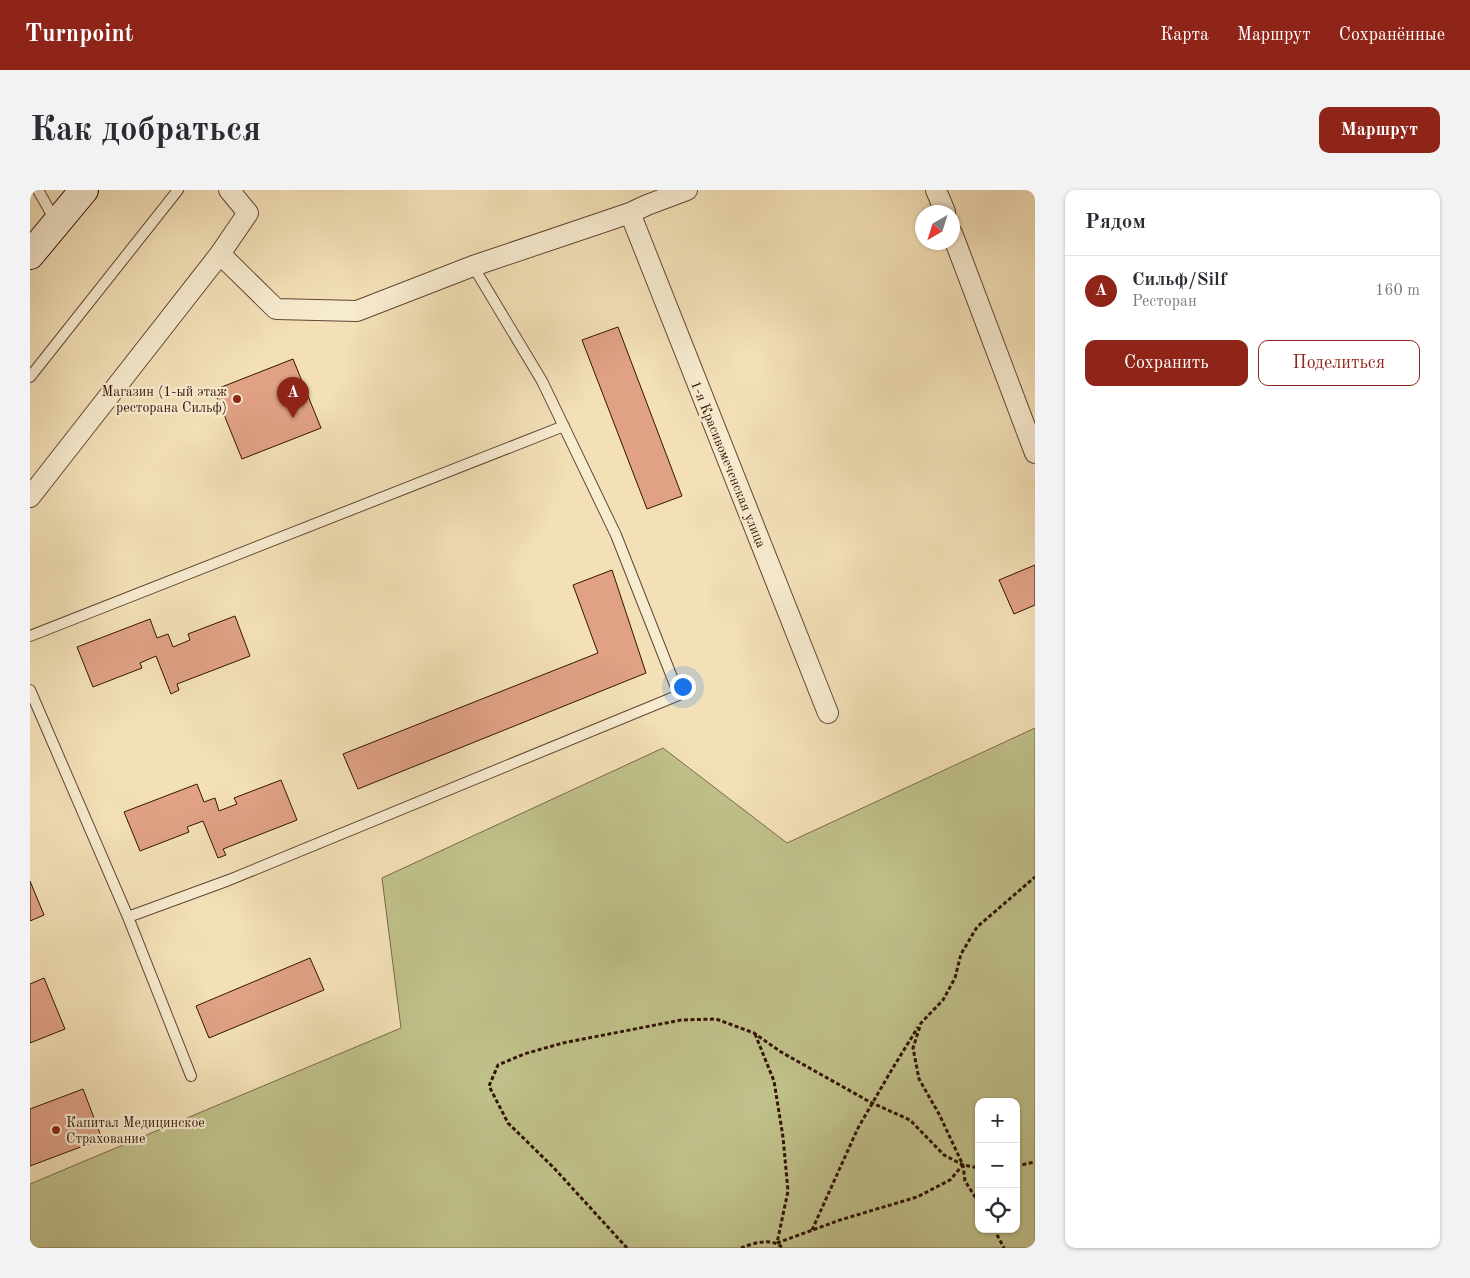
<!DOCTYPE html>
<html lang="ru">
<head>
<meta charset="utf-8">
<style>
	body { margin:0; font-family:"Old Standard TT",serif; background:#f2f2f3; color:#2b2b33 }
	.controls { position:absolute; right:15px; bottom:15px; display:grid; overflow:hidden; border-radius:10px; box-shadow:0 1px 4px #0004 }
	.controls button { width:45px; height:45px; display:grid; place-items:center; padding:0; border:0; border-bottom:1px solid #e1e1e2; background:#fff; color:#2b2b33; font:25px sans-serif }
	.compass { position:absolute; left:885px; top:15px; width:45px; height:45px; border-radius:50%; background:#fff; box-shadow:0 1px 4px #0004; rotate:219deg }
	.you { position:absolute; left:652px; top:496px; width:18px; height:18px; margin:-12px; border:4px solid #fff; border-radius:50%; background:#1a73e8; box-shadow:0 0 0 8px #1a73e833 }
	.badge { display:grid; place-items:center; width:32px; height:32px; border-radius:50%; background:#8f2418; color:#fff; font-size:16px; font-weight:700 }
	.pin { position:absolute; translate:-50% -41px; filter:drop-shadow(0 1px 2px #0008) }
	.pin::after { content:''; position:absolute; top:26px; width:18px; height:15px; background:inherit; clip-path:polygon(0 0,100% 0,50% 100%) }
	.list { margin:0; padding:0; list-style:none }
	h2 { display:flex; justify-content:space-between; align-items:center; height:65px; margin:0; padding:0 20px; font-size:21px }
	h2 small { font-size:16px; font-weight:400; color:#7c7c81 }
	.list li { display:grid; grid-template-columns:32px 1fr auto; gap:15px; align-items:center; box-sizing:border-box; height:70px; padding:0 20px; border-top:1px solid #e1e1e2 }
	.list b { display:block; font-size:19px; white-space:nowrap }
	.list p { margin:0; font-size:16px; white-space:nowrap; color:#7c7c81 }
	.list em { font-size:16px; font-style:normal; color:#7c7c81 }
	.actions { display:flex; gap:10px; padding:15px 20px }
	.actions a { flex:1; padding:11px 0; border:1px solid #8f2418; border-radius:10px; text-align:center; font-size:18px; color:#8f2418 }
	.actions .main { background:#8f2418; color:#fff }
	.icon { flex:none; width:28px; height:28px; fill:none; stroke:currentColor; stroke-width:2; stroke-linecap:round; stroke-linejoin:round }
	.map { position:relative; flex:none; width:1005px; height:1058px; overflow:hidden; border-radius:10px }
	header { display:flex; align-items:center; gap:30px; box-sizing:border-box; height:70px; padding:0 25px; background:#8f2418; color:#fff }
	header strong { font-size:24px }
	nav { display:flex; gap:28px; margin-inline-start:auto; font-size:18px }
	.intro { display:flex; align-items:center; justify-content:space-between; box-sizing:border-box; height:120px; padding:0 30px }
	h1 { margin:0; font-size:35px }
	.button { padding:12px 22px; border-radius:10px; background:#8f2418; color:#fff; font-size:18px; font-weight:700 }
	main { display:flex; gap:30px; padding:0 30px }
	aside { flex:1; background:#fff; border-radius:10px; box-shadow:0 1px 4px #0004 }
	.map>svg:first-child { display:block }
	.green { fill:#c0c18a; stroke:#7a6a48; fill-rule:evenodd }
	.building { fill:#e0a185; stroke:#331307 }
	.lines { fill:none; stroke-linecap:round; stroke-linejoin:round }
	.lane-casing { stroke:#634633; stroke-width:12 }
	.street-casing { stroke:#634633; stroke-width:22 }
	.secondary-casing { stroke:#331307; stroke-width:30 }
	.path { stroke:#331307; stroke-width:3; stroke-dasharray:4 2.5; stroke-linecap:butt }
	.lane { stroke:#f7ebd0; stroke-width:10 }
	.street { stroke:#f7ebd0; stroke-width:20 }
	.secondary { stroke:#f7ebd0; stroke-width:28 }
	.poi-dot { fill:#8f2418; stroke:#f7ebd0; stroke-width:2 }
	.labels { text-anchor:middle; stroke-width:4.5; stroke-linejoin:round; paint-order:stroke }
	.poi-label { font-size:14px; fill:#331307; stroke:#f7ebd0; text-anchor:end }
	.street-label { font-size:14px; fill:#331307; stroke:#f7ebd0 }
</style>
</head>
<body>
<header>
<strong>Turnpoint</strong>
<nav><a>Карта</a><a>Маршрут</a><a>Сохранённые</a></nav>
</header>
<div class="intro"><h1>Как добраться</h1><a class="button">Маршрут</a></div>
<main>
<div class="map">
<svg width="1005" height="1058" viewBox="0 0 1005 1058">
	<rect width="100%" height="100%" fill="#f3e0b7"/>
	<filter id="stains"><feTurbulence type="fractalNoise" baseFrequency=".004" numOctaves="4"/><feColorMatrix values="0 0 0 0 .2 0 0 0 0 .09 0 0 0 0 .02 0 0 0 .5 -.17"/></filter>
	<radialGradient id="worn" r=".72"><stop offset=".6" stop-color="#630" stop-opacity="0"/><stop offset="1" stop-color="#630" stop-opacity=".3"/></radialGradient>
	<path class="green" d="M 1005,538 L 1005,1058 L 0,1058 L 0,994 L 371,838 L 352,688 L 633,558 L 757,653 ZM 949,912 L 986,912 L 986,1039 L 949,1039 Z"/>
	<path class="building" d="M 588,137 L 652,306 L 617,319 L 552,150 Z
		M 263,169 L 291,238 L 212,269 L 184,200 Z
		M 1005,375 L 1005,415 L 984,424 L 969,390 Z
		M 582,380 L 616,483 L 328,599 L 313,564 L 568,463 L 543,395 Z
		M 205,426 L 220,466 L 147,494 L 149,500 L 141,504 L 126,466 L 110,473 L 112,478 L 63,497 L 47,457 L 120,429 L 127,448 L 138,444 L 143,457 L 160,450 L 158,444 Z
		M 251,590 L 267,630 L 193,659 L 196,665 L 188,668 L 173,631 L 157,637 L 159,642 L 110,661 L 94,622 L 167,594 L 174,612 L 185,608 L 189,621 L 207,614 L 204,608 Z
		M 0,691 L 14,725 L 0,731 Z
		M 280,768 L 294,800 L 179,848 L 166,816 Z
		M 14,788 L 35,839 L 0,853 L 0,794 Z
		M 53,899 L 72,949 L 0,976 L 0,919 Z"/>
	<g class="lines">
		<defs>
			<path id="lane" d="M 8,0 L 26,32
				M 0,187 L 148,0
				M 0,446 L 534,236
				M 0,500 L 98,727 L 199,690 L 649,505 L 586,345 L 512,191 L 443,76
				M 98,727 L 161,886"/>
			<path id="street" d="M 906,0 L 915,22
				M 600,23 L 798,523
				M 922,43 L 1005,263
				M 190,64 L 246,119 L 327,121 L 443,76 L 600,23 L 617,15 L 657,0
				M 0,307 L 190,64 L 218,23 L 199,0"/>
			<path id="secondary" d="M 0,65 L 54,0"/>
		</defs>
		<use href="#lane" class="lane-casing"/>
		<use href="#street" class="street-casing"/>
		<use href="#secondary" class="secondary-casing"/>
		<path class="path" d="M 725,844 L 744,891 L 753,947 L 758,1001 L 747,1053
			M 986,976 L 1005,972
			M 949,1013 L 935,991 L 933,975 L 909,924 L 889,889 L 883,858 L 891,833 L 913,810 L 925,788 L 931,764 L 947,737 L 1005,687
			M 964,1039 L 974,1058
			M 782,1040 L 828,938 L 861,881 L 888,837
			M 747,1053 L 810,1030 L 887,1007 L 920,990 L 932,976
			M 597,1058 L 524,978 L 478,933 L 459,896 L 468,875 L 494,864 L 533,853 L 651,830 L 686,829 L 724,843 L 751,862 L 840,912 L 880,930 L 914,965 L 933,975 L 949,978
			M 711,1058 C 724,1053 741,1047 753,1058"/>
		<use href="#lane" class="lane"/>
		<use href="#street" class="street"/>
		<use href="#secondary" class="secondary"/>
	</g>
	<g class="poi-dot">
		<circle cx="207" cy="209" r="5"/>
		<circle cx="26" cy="940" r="5"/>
	</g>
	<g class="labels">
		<g class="poi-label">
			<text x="197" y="206">Магазин (1-ый этаж<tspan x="197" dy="16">ресторана Сильф)</tspan></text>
			<text x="36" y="937" text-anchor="start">Капитал Медицинское<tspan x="36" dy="16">Страхование</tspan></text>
		</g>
		<g class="street-label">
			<text transform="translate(699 274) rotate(68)" y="5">1-я Красивомеченская улица</text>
		</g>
	</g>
	<rect width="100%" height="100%" filter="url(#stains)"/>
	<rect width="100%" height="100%" fill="url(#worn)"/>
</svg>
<div class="controls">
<button>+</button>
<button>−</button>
<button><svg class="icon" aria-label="locate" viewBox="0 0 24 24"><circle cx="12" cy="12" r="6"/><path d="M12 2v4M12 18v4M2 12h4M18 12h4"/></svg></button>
</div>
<svg class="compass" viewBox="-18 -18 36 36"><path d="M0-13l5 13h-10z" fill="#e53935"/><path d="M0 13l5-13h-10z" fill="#7c7c81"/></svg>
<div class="you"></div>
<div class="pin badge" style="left:263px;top:228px">A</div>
</div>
<aside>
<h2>Рядом<small></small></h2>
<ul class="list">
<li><span class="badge">A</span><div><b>Сильф/Silf</b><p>Ресторан</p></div><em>160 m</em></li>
</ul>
<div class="actions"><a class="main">Сохранить</a><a>Поделиться</a></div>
</aside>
</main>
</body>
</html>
